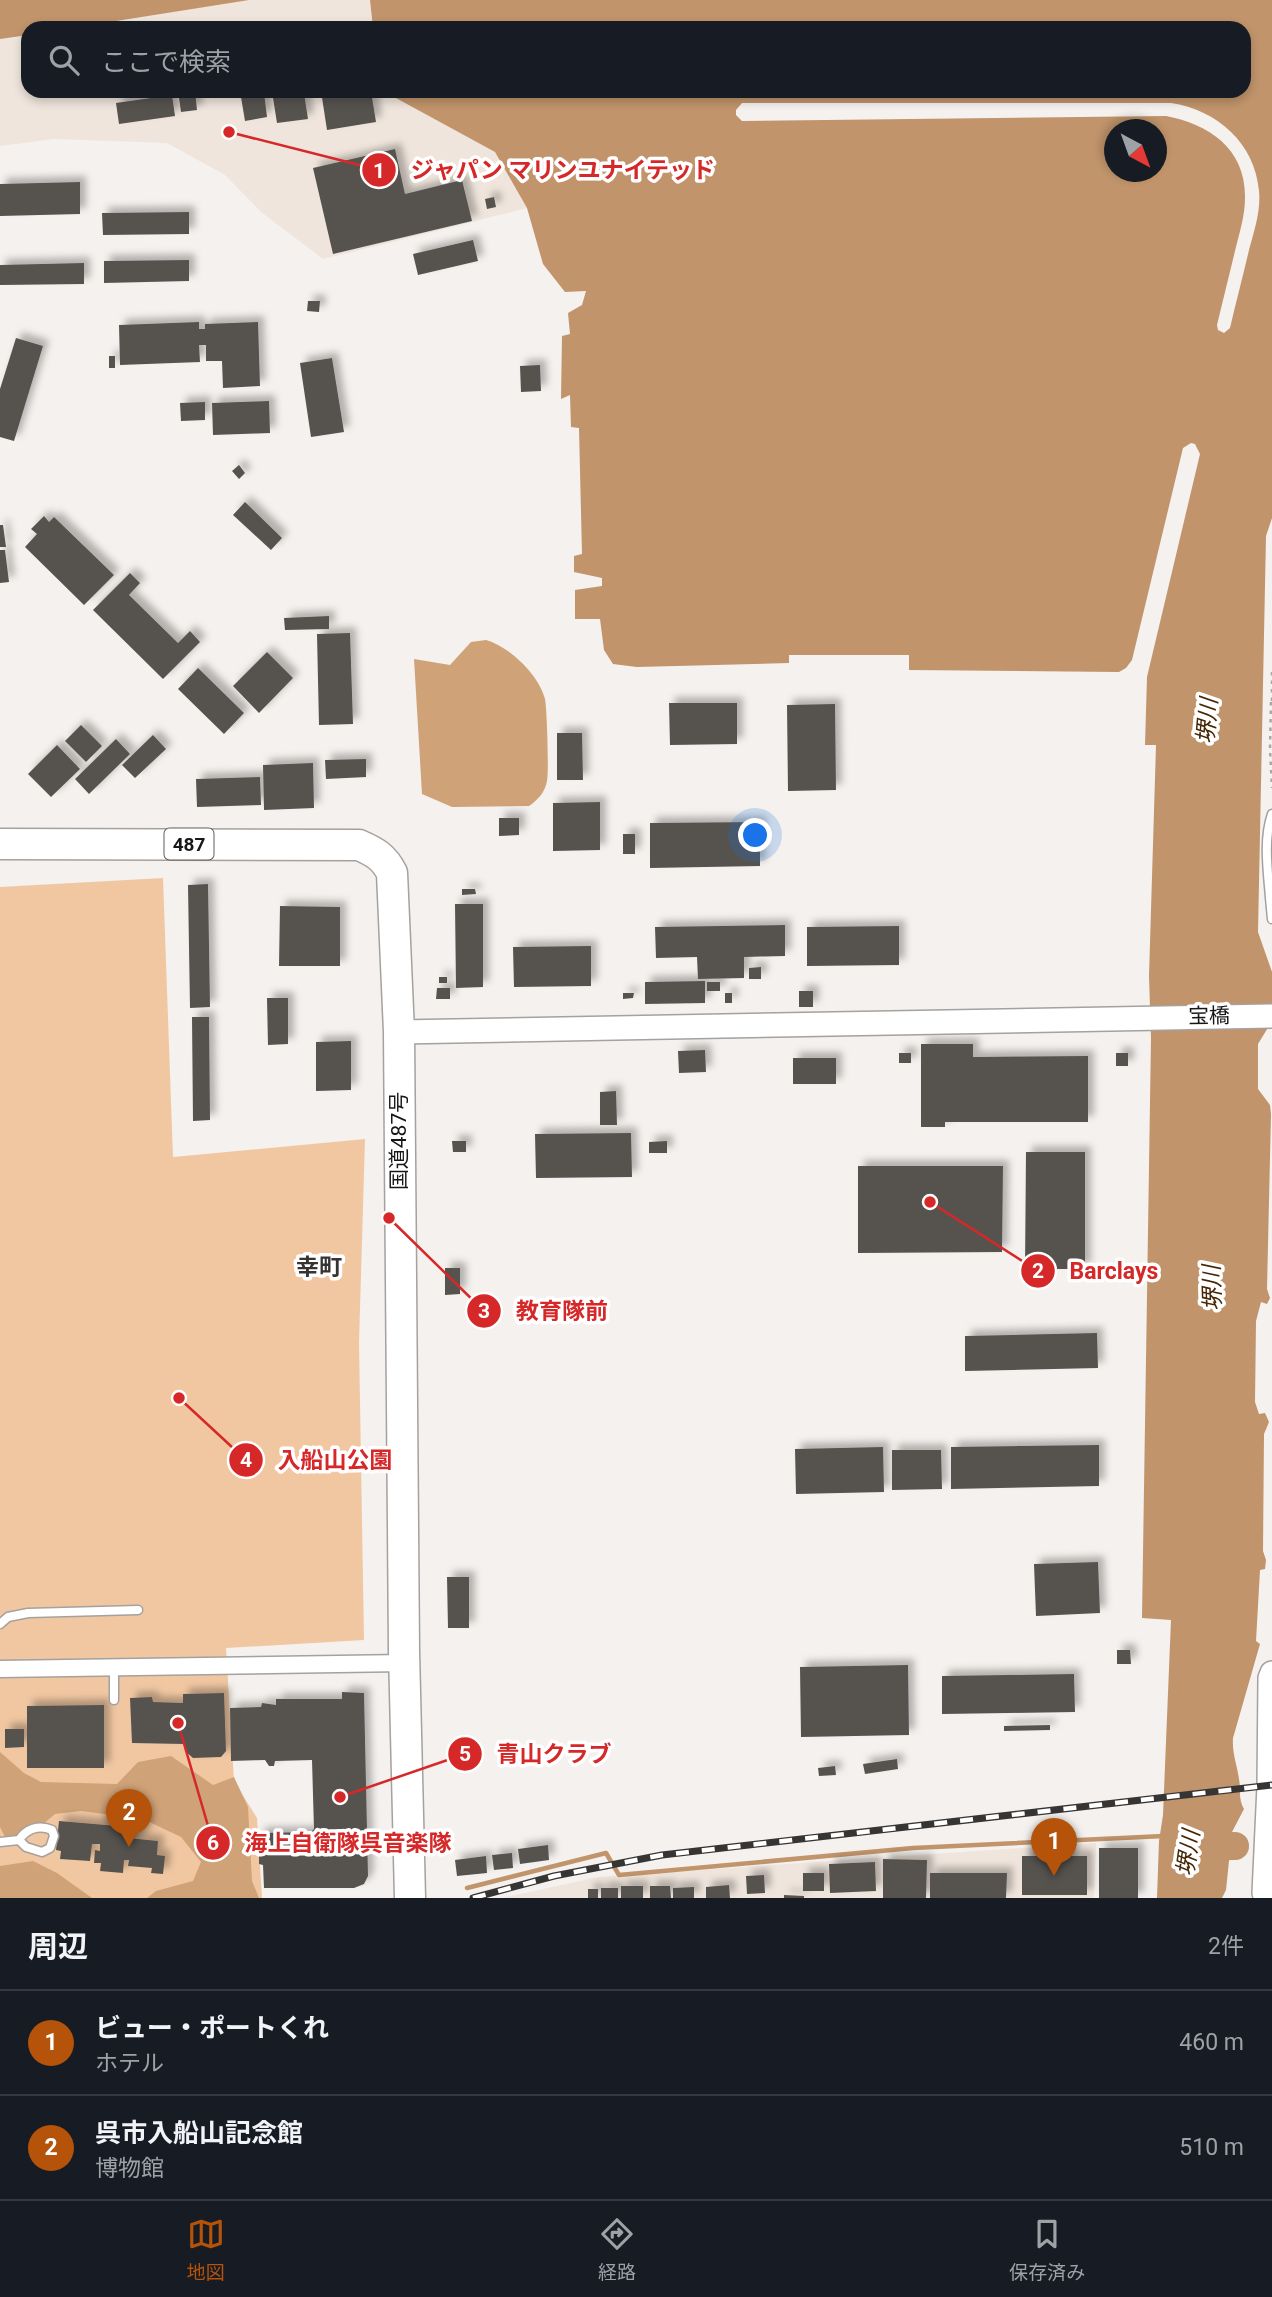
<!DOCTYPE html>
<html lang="ja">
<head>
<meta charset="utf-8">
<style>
	body { margin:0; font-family:Roboto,"Noto Sans JP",sans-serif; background:#20242c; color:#f1f3f6 }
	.compass { position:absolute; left:1104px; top:119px; width:63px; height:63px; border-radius:50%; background:#171b24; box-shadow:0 4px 10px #0003; rotate:139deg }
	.you { position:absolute; left:756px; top:836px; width:24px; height:24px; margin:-18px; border:5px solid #fff; border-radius:50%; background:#1a73e8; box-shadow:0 0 0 10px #1a73e833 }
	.badge { display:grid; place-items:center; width:46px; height:46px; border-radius:50%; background:#b45309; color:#fff; font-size:23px; font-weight:700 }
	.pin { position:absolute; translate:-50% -58px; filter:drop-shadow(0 2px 4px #0008) }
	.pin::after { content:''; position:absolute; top:37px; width:24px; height:21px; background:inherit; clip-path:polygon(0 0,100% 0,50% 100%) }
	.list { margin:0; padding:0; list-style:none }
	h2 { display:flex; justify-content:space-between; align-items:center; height:91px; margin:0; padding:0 28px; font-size:30px }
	h2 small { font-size:23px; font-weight:400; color:#9ea1a6 }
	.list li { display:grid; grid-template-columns:46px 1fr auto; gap:21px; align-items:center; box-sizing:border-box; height:105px; padding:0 28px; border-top:2px solid #363941 }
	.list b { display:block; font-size:26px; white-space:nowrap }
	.list p { margin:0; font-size:23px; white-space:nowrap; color:#9ea1a6 }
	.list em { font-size:23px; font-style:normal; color:#9ea1a6 }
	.icon { flex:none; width:38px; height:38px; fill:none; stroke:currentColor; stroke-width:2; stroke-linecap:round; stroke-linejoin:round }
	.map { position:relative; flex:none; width:1272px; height:1898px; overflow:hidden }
	.search { position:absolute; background:#171b24; box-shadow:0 4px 10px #0003; left:21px; right:21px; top:21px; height:77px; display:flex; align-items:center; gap:18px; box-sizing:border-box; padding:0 24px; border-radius:21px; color:#9ea1a6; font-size:26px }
	.sheet { height:301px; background:#171b24 }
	nav { display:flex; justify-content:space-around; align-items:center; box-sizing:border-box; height:98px; border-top:2px solid #363941; background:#171b24; font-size:19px; color:#9ea1a6 }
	nav a { display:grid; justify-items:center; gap:4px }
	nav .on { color:#b45309 }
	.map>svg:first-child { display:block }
	.built { fill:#efe5dc }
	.green { fill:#f1c7a2 }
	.forest { fill:#d0a278 }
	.water { fill:#c1946b; fill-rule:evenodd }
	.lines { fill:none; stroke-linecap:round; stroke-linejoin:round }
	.stream { stroke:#c1946b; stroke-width:4.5 }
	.river { stroke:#c1946b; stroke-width:28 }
	.building { fill:#565350; filter:url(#shadow) }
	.lane-casing { stroke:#a4a19e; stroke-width:11 }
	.street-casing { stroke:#a4a19e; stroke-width:19 }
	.secondary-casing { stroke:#a4a19e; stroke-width:26 }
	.highway-casing { stroke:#a4a19e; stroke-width:33 }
	.path { stroke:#aaa8a5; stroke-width:2.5; stroke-dasharray:3.5 5; stroke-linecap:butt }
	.lane { stroke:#fff; stroke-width:8 }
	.street { stroke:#fff; stroke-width:16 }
	.secondary { stroke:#fff; stroke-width:23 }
	.highway { stroke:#fff; stroke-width:30 }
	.rail-casing { stroke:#373534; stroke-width:7 }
	.rail { stroke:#fff; stroke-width:4.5; stroke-dasharray:13; stroke-linecap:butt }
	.labels { text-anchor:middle; stroke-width:7; stroke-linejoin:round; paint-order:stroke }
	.shield { fill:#fff; stroke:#5d5d5c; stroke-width:2 }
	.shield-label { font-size:19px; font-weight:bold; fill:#181716 }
	.street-label { font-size:21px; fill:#181716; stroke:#fff }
	.water-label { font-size:23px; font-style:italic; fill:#462705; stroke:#fff }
	.neighbourhood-label { font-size:23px; font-weight:bold; fill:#363331; stroke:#fff }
	.leader { fill:none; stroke:#d62828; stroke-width:2.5 }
	.callout-dot { fill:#d62828; stroke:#fff; stroke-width:2.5 }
	.mark-label { font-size:21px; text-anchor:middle; font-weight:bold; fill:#fff }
	.callout-label { font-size:23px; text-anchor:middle; font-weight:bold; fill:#d62828; stroke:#fff; stroke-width:7; stroke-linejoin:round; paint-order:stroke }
</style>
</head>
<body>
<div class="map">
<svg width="1272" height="1898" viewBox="0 0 1272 1898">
	<defs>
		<filter id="shadow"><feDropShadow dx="6" dy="-6" stdDeviation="3.5" flood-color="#0004"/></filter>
	</defs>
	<rect width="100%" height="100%" fill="#f4f1ee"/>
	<path class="built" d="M 0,0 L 370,0 L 373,28 L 28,28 L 28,91 L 383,91 L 495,152 L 527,208 L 323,259 L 261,212 L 225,175 L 167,143 L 54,139 L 0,146 Z
		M 1096,1843 L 1094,1898 L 502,1898 L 598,1877 Z"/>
	<path class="green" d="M 163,878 L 173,1157 L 365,1139 L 359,1343 L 364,1640 L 226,1648 L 234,1781 L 257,1818 L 262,1898 L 0,1898 L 0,887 Z"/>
	<path class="forest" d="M 486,640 C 510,647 539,675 545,699 C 547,709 549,771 547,781 C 545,792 538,800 529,806 L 452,807 L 422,794 L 414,659 L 450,665 L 471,642 Z
		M 0,1752 L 24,1773 L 41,1782 L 117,1784 L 138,1762 L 171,1756 L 213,1785 L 234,1777 L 248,1807 L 252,1881 L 259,1898 L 147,1898 L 156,1891 L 193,1881 L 201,1862 L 181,1837 L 143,1819 L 81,1811 L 55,1814 L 28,1837 L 5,1837 L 0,1827 Z
		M 33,1861 L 57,1873 L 92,1898 L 0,1898 L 0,1866 Z"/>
	<path class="water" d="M 0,0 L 249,0 L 72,28 L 28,28 L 28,35 L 0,39 Z
		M 370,0 L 1272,0 L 1272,518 L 1266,536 L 1258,932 L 1272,972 L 1272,1021 L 1258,1044 L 1258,1089 L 1270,1105 L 1271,1114 L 1267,1289 L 1270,1298 L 1267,1304 L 1261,1302 L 1256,1321 L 1255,1402 L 1259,1414 L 1265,1413 L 1269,1422 L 1264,1434 L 1263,1551 L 1266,1560 L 1265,1569 L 1260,1570 L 1256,1641 L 1260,1644 L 1233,1738 C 1232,1754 1237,1764 1239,1779 C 1241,1789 1238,1799 1244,1809 L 1232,1832 L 1226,1890 L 1222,1898 L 1157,1898 L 1159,1841 L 1163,1815 L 1171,1620 L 1142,1618 L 1151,1038 L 1149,976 L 1156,745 L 1145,745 L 1147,677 L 1200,454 L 1195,444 L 1191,443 L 1183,448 L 1132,660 L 1126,668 L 1119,672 L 909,670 L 909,655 L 789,655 L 789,663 L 637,667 L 613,664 L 604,650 L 600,619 L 575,619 L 575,590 L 602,586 L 602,578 L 574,572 L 574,556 L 582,554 L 579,428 L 571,427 L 570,395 L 561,399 L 562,336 L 570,334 L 568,313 L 582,305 L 586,291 L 565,292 L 543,264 L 527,208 L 495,152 L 383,91 L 1244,91 L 1244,28 L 373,28 ZM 742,103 L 1171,103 C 1217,110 1255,143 1259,191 C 1261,211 1254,231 1249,250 C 1243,276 1236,302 1230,328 L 1224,333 L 1218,330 L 1217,325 C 1223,300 1229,276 1235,251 C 1239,234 1245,216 1245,198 C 1246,149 1209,124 1166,116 L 742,121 L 736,115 L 736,110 ZM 1114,130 L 1156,130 L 1156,172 L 1114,172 Z"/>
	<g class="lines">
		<path class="stream" d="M 467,1888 L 606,1853 L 619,1875 L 913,1848 L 1164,1836"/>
		<path class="river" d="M 1193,1847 L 1235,1846"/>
	</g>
	<path class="building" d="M 178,91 L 195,91 L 197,110 L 181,112 Z
		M 321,91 L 371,91 L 376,122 L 327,130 Z
		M 264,93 L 267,117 L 245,121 L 241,97 Z
		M 304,93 L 308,119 L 277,123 L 273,98 Z
		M 172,95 L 175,116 L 119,124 L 116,103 Z
		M 395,149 L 405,194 L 462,180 L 472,221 L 333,254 L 313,168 Z
		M 80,182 L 80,214 L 0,216 L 0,184 Z
		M 494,197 L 496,207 L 487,209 L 485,199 Z
		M 189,212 L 189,234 L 103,235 L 102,213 Z
		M 473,240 L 478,261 L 418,275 L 413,254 Z
		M 189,260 L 189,281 L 104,283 L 104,261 Z
		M 84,263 L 84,284 L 0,285 L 0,265 Z
		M 308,301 L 320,301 L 319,312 L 307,311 Z
		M 199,322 L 199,329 L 205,329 L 205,324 L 258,322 L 260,386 L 223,388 L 222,361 L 206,361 L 206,345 L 199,345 L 200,362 L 120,365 L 119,325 Z
		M 16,338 L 43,346 L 14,441 L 0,437 L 0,389 Z
		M 109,356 L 115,356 L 115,368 L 109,368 Z
		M 332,358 L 344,432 L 311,437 L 300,363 Z
		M 540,365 L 541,391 L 521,392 L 520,366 Z
		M 269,401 L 270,433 L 213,435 L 212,403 Z
		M 205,402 L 205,420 L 181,421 L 180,403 Z
		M 239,465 L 245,473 L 239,479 L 232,471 Z
		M 245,502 L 282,538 L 271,550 L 233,515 Z
		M 44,516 L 49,522 L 54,517 L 114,575 L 84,605 L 25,547 L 37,534 L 31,529 Z
		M 0,525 L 3,525 L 6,547 L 0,547 Z
		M 0,550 L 5,550 L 9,582 L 0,583 Z
		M 130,573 L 140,583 L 129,595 L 178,643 L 190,631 L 200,642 L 163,679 L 93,610 Z
		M 329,616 L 329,629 L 285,630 L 284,618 Z
		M 350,633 L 353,724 L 319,725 L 317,634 Z
		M 267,652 L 293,678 L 259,713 L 233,686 Z
		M 198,668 L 244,713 L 224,734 L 178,689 Z
		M 669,703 L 737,703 L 737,744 L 670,745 Z
		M 835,704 L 836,790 L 788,791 L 787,705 Z
		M 81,725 L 102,746 L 86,762 L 65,741 Z
		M 557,733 L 582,733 L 583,780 L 557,780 Z
		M 153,735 L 166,749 L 135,778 L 122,765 Z
		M 116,739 L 130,754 L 89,794 L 75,779 Z
		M 57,745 L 80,769 L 51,797 L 28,774 Z
		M 366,759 L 366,777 L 326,779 L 325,760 Z
		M 313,763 L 314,808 L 264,810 L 263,765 Z
		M 260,777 L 261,805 L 197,807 L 196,779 Z
		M 600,802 L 600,850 L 553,851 L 553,803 Z
		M 499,818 L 519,818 L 519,835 L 499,836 Z
		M 760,822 L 760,866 L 650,868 L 650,823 Z
		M 623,834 L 635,834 L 635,854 L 623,854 Z
		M 208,884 L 210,1007 L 190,1008 L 188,885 Z
		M 462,889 L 475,889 L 476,894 L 462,895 Z
		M 455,904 L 483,904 L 483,987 L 456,988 Z
		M 280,906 L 340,907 L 340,966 L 279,966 Z
		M 785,925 L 785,956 L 744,957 L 744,978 L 698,979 L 697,957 L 656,958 L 655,927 Z
		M 899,926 L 899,965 L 807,966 L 807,927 Z
		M 591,946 L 591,986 L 514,987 L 513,947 Z
		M 761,967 L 761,979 L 749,979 L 749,968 Z
		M 439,977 L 447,977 L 447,983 L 439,983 Z
		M 705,981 L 705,1003 L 645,1004 L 645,982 Z
		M 707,982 L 720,982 L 720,991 L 707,991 Z
		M 437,988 L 450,988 L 450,999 L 436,999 Z
		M 799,991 L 813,991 L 813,1007 L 799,1007 Z
		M 623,993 L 634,993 L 633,998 L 623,999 Z
		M 725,993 L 732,993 L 732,1003 L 725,1003 Z
		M 267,998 L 288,998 L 288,1044 L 268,1045 Z
		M 192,1017 L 209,1017 L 210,1120 L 193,1121 Z
		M 351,1041 L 351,1090 L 316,1091 L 316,1042 Z
		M 921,1044 L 973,1044 L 973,1057 L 1088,1056 L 1088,1122 L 945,1122 L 945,1127 L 921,1127 Z
		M 705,1050 L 706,1072 L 679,1073 L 678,1051 Z
		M 899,1053 L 911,1053 L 911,1063 L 899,1063 Z
		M 1116,1053 L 1128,1053 L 1128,1066 L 1116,1066 Z
		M 793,1058 L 836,1058 L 836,1084 L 793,1084 Z
		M 616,1091 L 617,1125 L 600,1125 L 600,1092 Z
		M 631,1133 L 632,1177 L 536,1178 L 535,1134 Z
		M 452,1141 L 466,1141 L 466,1152 L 453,1152 Z
		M 667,1141 L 667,1153 L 649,1153 L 649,1142 Z
		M 1026,1152 L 1085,1152 L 1085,1269 L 1025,1269 Z
		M 858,1166 L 1003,1166 L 1002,1252 L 858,1253 Z
		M 445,1268 L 460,1268 L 460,1294 L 445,1295 Z
		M 1097,1333 L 1098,1368 L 965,1371 L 965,1336 Z
		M 1099,1445 L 1099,1486 L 951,1489 L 951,1447 Z
		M 883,1447 L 884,1492 L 796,1494 L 795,1449 Z
		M 892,1450 L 941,1450 L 942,1489 L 892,1490 Z
		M 1098,1562 L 1100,1613 L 1036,1616 L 1034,1564 Z
		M 447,1577 L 469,1577 L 469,1628 L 448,1628 Z
		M 1117,1650 L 1130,1650 L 1131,1664 L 1117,1664 Z
		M 908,1665 L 909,1735 L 801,1737 L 800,1667 Z
		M 1074,1674 L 1075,1712 L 942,1714 L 942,1676 Z
		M 342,1692 L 364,1693 L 368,1876 L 364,1884 L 354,1888 L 264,1888 L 263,1865 L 259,1864 L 259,1833 L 311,1832 L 314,1829 L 312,1760 L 275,1761 L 274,1766 L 269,1766 L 265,1760 L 231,1761 L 230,1708 L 261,1707 L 262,1703 L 276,1705 L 276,1699 L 342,1699 Z
		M 224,1693 L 226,1751 L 221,1757 L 193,1758 L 185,1751 L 184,1744 L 132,1743 L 130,1698 L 152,1697 L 153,1702 L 183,1703 L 183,1694 Z
		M 104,1705 L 104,1768 L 27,1768 L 27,1706 Z
		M 1050,1725 L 1050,1730 L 1004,1731 L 1004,1726 Z
		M 5,1729 L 24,1729 L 24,1747 L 5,1748 Z
		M 897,1759 L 898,1769 L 865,1774 L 863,1764 Z
		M 835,1766 L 836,1775 L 819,1776 L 818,1768 Z
		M 59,1821 L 129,1827 L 128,1838 L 158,1841 L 157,1855 L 165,1856 L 163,1874 L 151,1873 L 152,1868 L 128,1866 L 129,1860 L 124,1860 L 123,1873 L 100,1871 L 101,1863 L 94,1863 L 95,1850 L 100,1851 L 100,1844 L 92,1844 L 90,1861 L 60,1859 L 61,1851 L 56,1850 Z
		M 548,1845 L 549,1860 L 520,1864 L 518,1849 Z
		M 1099,1848 L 1138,1848 L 1138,1898 L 1099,1898 Z
		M 512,1853 L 513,1868 L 494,1870 L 492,1855 Z
		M 486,1856 L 487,1873 L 457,1876 L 455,1860 Z
		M 1022,1856 L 1087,1856 L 1087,1895 L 1022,1895 Z
		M 883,1859 L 927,1860 L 926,1898 L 883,1898 Z
		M 875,1862 L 876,1891 L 830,1893 L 829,1864 Z
		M 803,1873 L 824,1873 L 824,1891 L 803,1891 Z
		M 930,1873 L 1007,1873 L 1006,1898 L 930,1898 Z
		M 764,1875 L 765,1893 L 747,1894 L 746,1876 Z
		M 729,1885 L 730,1898 L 706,1898 L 706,1887 Z
		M 621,1886 L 643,1886 L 643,1898 L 621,1898 Z
		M 650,1886 L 670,1886 L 671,1898 L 650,1898 Z
		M 694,1887 L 694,1898 L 673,1898 L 673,1888 Z
		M 601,1888 L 618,1888 L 618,1898 L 601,1898 Z
		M 588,1889 L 598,1889 L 598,1898 L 588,1898 Z
		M 784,1895 L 804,1896 L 804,1898 L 784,1898 Z"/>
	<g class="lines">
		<defs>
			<path id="lane" d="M 1272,895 L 1270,898 L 1272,919
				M 1270,898 C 1268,871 1263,840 1272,814
				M 0,1624 L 8,1617 L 28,1613 L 138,1610
				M 114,1668 L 114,1700
				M 0,1842 L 19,1840 C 26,1829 39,1824 52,1830 L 54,1836 L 50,1848 L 42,1852 L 26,1847 L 19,1840"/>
			<path id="street" d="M 0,1669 L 405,1663"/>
			<path id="secondary" d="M 399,1032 L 1272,1016
				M 1266,1898 L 1264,1893 L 1269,1786 L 1270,1678 L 1272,1673"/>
			<path id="highway" d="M 0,844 L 359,845 C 375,852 384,857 392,873 L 399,1032 L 404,1651 L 410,1898"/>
		</defs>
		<use href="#lane" class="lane-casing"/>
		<use href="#street" class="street-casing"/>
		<use href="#secondary" class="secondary-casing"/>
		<use href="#highway" class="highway-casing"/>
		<path class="path" d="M 1272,672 L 1272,702
			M 1271,702 L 1270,749 L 1272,788"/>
		<use href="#lane" class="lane"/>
		<use href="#street" class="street"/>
		<use href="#secondary" class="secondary"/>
		<use href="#highway" class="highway"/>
		<defs>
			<path id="rail" d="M 473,1898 L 554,1876 L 662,1855 L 1272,1785"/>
		</defs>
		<use href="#rail" class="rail-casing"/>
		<use href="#rail" class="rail"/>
	</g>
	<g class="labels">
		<rect class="shield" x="164.5" y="828.5" width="49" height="31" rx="5"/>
		<g class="shield-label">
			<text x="189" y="851">487</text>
		</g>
		<g class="street-label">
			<text transform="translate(1209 1016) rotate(-1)" y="7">宝橋</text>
			<text transform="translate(399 1141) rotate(-90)" y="7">国道487号</text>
		</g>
		<g class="water-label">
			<text transform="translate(1207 721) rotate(-85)" y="8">堺川</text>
			<text transform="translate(1212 1288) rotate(-92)" y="8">堺川</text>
			<text transform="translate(1188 1853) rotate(-82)" y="8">堺川</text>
		</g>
		<g class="neighbourhood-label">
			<text x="319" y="1275">幸町</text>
		</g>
	</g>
	<path class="leader" d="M229 132L379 170M930 1202L1038 1271M389 1218L484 1311M179 1398L246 1460M340 1797L465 1754M178 1723L213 1843"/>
	<g class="callout-dot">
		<circle cx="229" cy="132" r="7"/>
		<circle cx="930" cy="1202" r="7"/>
		<circle cx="389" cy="1218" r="7"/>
		<circle cx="179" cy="1398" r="7"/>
		<circle cx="340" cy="1797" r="7"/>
		<circle cx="178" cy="1723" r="7"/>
		<circle cx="379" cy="170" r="18"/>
		<circle cx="1038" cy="1271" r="18"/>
		<circle cx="484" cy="1311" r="18"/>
		<circle cx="246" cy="1460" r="18"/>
		<circle cx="465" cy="1754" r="18"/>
		<circle cx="213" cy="1843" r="18"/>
	</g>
	<g class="mark-label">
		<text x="379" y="178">1</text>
		<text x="1038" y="1278">2</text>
		<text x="484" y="1318">3</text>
		<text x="246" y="1467">4</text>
		<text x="465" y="1761">5</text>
		<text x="213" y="1850">6</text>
	</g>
	<g class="callout-label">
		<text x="563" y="178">ジャパン マリンユナイテッド</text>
		<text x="1114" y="1279">Barclays</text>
		<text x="562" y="1319">教育隊前</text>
		<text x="335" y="1468">入船山公園</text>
		<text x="554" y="1762">青山クラブ</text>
		<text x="348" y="1851">海上自衛隊呉音楽隊</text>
	</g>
</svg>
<svg class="compass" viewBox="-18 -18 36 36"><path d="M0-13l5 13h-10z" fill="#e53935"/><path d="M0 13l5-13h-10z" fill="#9ea1a6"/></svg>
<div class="you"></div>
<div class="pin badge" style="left:1054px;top:1876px">1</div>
<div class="pin badge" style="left:129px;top:1847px">2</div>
<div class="search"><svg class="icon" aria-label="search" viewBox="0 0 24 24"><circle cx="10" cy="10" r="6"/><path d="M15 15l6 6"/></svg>ここで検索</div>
</div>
<section class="sheet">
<h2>周辺<small>2件</small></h2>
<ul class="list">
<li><span class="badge">1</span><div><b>ビュー・ポートくれ</b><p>ホテル</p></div><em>460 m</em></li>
<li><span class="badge">2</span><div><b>呉市入船山記念館</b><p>博物館</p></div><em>510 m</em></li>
</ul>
</section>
<nav>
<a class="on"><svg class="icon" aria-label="map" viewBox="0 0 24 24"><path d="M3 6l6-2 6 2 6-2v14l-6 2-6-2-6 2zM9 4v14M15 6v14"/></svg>地図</a>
<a><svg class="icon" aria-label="directions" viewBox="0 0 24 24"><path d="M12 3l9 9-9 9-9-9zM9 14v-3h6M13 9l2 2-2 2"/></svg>経路</a>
<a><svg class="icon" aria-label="saved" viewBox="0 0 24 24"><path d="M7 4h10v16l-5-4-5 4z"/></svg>保存済み</a>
</nav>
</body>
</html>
